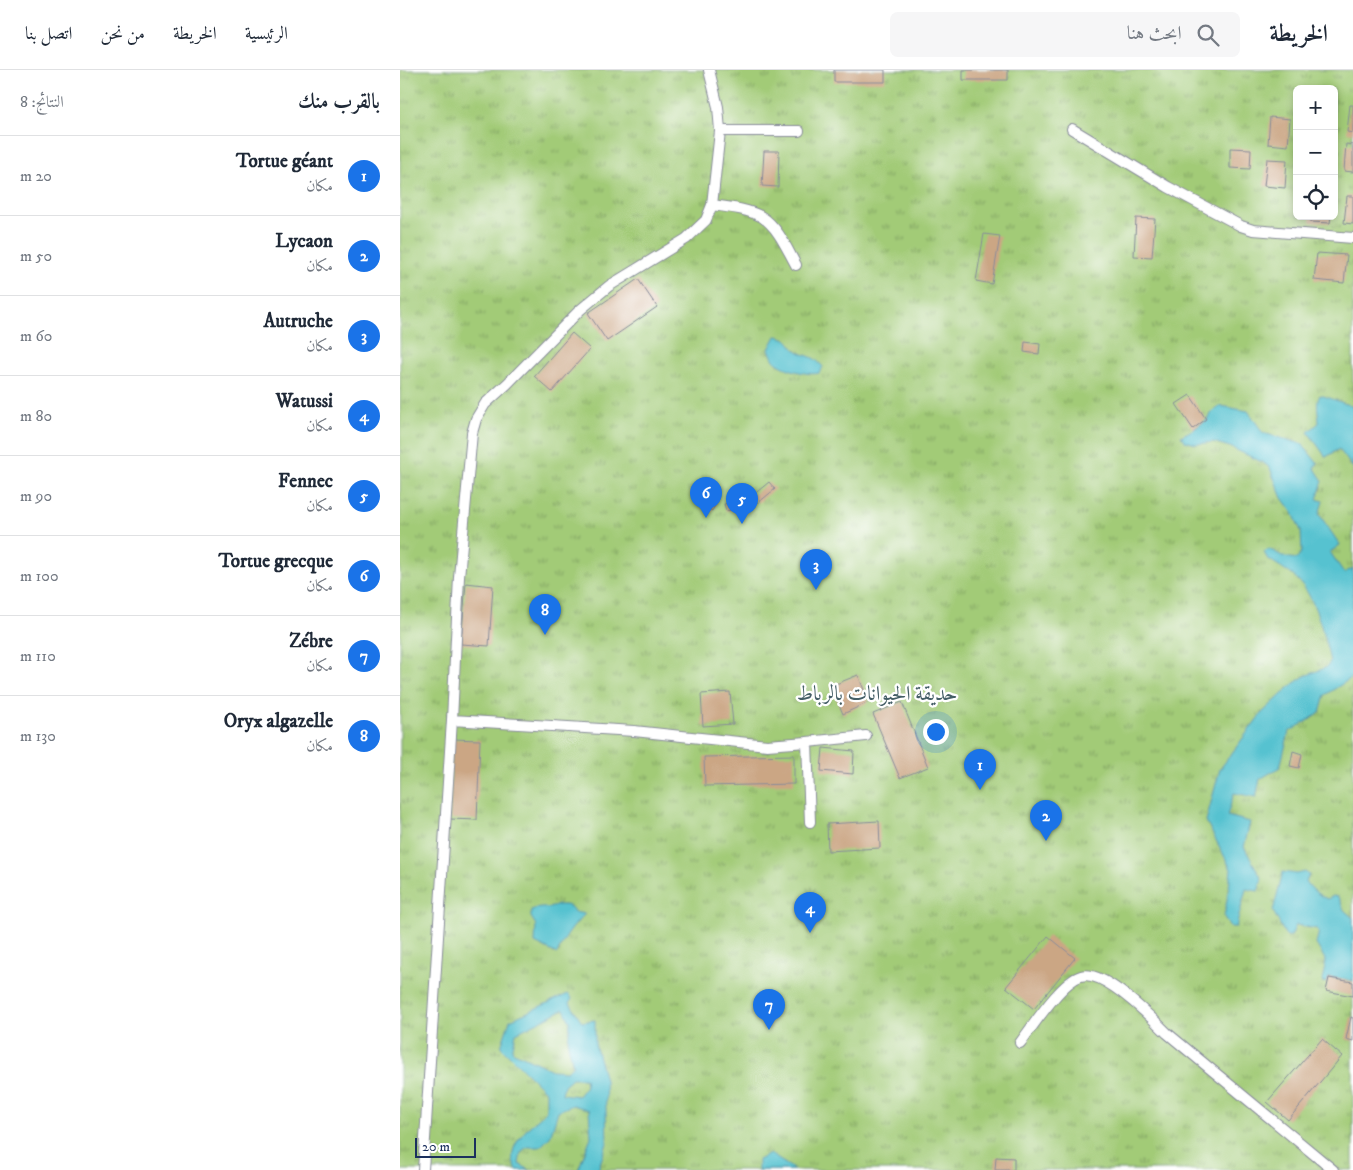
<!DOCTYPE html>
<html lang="ar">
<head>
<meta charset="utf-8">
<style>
	body { margin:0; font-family:"IM FELL DW Pica",Amiri,serif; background:#f6f6f7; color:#1f2937; direction:rtl }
	.controls { position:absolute; right:15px; top:15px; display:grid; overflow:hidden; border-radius:8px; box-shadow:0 2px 8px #0003 }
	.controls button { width:45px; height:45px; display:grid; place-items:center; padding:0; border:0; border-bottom:1px solid #e0e1e3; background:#fff; color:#1f2937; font:25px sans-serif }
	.scale { position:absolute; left:15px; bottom:12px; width:61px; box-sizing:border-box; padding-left:5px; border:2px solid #1b2f5e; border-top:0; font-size:14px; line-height:18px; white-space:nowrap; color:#1b2f5e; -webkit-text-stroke:4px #fff; paint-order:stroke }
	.you { position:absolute; left:535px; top:661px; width:18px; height:18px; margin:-12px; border:4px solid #fff; border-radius:50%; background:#1a73e8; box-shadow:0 0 0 8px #1a73e833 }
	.badge { display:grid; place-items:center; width:32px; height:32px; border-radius:50%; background:#1a73e8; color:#fff; font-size:16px; font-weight:700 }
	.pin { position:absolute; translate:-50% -41px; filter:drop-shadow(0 1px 2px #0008) }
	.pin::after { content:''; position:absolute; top:26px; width:18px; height:15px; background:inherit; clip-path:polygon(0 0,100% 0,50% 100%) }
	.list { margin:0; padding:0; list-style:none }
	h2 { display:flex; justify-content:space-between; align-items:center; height:65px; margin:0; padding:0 20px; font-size:21px }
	h2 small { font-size:16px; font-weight:400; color:#747a83 }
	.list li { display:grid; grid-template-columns:32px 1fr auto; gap:15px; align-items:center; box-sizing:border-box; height:80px; padding:0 20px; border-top:1px solid #e0e1e3 }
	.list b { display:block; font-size:19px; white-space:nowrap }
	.list p { margin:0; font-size:16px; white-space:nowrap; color:#747a83 }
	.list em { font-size:16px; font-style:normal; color:#747a83 }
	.icon { flex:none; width:28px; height:28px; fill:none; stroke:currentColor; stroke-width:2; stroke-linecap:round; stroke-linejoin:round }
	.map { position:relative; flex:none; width:953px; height:1100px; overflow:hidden; direction:ltr }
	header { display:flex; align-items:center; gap:30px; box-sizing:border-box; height:70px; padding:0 25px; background:#fff; border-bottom:1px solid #e0e1e3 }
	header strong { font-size:24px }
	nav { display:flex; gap:28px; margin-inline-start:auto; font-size:18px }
	.search { width:350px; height:45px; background:#f6f6f7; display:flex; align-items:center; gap:12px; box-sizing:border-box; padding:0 18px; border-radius:8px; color:#747a83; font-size:19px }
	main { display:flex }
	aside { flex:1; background:#fff }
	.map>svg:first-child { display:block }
	.park { fill:url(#park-tufts); stroke:#5e7d6a; fill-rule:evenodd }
	.water { fill:#56c2d0; stroke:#387897; fill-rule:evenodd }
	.building { fill:#cba684 }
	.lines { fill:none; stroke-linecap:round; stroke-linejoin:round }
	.lane-casing { stroke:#888c9a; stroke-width:12 }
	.lane { stroke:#fff; stroke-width:10 }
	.labels { text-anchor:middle; stroke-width:4.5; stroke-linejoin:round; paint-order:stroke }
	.park-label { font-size:21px; fill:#445e66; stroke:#fff }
</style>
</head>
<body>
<header>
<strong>الخريطة</strong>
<div class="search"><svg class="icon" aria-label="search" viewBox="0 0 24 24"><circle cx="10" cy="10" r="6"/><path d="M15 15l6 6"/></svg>ابحث هنا</div>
<nav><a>الرئيسية</a><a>الخريطة</a><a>من نحن</a><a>اتصل بنا</a></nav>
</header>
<main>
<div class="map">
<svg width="953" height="1100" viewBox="0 0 953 1100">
	<defs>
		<pattern id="park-tufts" width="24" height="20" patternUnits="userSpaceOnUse" patternTransform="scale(1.25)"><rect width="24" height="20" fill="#a2cb77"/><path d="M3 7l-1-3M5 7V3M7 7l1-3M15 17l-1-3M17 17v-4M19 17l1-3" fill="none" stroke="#83a565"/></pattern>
	</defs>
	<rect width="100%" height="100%" fill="#fff"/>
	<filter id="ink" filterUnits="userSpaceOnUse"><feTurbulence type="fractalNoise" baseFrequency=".02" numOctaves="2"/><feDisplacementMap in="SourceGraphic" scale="10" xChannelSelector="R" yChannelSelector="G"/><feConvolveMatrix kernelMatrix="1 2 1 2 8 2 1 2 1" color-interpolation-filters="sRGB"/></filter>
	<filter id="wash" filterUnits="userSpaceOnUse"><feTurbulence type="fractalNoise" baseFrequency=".0096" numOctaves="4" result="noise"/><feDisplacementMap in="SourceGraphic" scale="20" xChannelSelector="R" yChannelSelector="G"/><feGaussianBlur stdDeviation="1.12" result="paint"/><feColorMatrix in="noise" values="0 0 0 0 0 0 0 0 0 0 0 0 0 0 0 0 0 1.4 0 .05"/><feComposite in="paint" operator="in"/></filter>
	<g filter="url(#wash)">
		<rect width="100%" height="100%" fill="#f4ead5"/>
		<path class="park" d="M 0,0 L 953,0 L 953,1100 L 0,1100 ZM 897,19 L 934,19 L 934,146 L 897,146 Z"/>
		<path class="water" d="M 376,266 C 392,268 388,276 399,282 C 410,288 413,285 423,297 L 419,303 C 409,306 381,299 374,290 C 372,287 371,283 369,279 Z
			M 920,325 C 927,327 947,334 953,337 L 953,398 L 939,379 L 926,387 L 908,362 L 919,353 C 919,343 915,334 920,325 Z
			M 821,336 L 848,341 L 863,363 L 902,374 L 918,394 L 914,397 L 923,411 L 917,429 L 923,431 L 919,444 L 940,475 L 930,482 L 944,503 L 953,498 L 953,607 L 925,625 L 920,643 L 889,662 L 880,697 L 860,709 L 856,727 L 834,723 L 827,746 L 850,752 L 844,777 L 862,809 L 858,821 L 846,819 L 836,857 L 830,857 L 824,847 L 829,818 L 831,799 L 806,751 L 820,699 L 861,644 L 893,614 L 905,606 L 927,597 L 930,592 C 926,570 915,526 898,510 C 889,501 877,495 867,488 L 864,482 L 869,479 L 884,487 L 897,489 L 902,481 L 901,461 L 893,443 L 882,428 L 870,398 L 864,393 L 830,377 L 813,372 L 796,374 L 785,371 L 781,366 L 794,359 L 807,350 L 811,342 Z
			M 883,802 L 897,804 L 905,802 L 909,805 L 906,811 C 910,818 920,827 928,829 L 933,826 L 938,827 L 944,840 L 953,848 L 953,911 L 929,907 L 927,913 L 922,912 L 926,891 L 916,874 L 919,861 L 917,859 L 896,855 L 891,866 L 887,866 L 885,864 L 873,841 Z
			M 158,835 C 165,835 171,834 174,842 L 185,844 C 173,856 164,868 157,884 L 135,873 L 136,855 L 131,847 L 131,840 C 141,836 148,840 158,835 Z
			M 168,924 L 172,928 L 170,933 L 182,952 L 195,950 L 195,974 L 205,1010 L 207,1073 L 198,1100 L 178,1100 L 191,1067 L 189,1040 L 173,1035 L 158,1041 L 150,1067 L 140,1077 L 127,1077 L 121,1082 L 119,1094 L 130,1100 L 117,1100 C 101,1077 132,1055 146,1041 L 146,1022 L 101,977 L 110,950 ZM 164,939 L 170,952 L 168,974 L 173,995 L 167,1001 L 152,1000 L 112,981 L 116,963 ZM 172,1008 L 185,1008 L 186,1016 L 178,1026 L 162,1024 L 164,1015 Z
			M 370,1084 L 395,1100 L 358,1100 L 358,1090 Z"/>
		<g id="blocks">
			<path class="building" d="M 434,0 L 485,0 L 485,12 L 434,12 Z
				M 563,0 L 608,0 L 608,10 L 563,10 Z
				M 950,35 L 953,35 L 953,63 L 947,62 Z
				M 870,47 L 890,49 L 888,76 L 868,74 Z
				M 946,74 L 953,75 L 953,102 L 944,101 Z
				M 830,78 L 851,79 L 850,99 L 830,98 Z
				M 364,81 L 379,81 L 378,117 L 362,116 Z
				M 867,89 L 887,90 L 885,118 L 864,116 Z
				M 947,126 L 953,126 L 953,154 L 944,153 Z
				M 911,146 L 931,146 L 930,153 L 910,152 Z
				M 736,148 L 755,149 L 752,187 L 734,186 Z
				M 584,164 L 600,166 L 592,214 L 576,211 Z
				M 917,183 L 947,185 L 944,213 L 914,210 Z
				M 238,209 L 257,237 L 207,271 L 188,243 Z
				M 172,263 L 190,279 L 152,322 L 134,306 Z
				M 625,272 L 640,274 L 639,284 L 624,282 Z
				M 790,325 L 806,349 L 793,359 L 776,334 Z
				M 369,412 L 375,419 L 358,433 L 352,426 Z
				M 300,424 L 316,434 L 312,441 L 295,430 Z
				M 342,430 L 343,437 L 326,441 L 324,434 Z
				M 66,513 L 93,516 L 89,576 L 61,574 Z
				M 458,605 L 469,632 L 443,644 L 431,616 Z
				M 330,622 L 333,654 L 303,656 L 301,624 Z
				M 502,632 L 528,697 L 500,708 L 473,644 Z
				M 52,669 L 80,670 L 77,750 L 50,749 Z
				M 423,678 L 454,681 L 453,704 L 421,701 Z
				M 893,681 L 902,684 L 899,698 L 890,696 Z
				M 394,685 L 394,714 L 305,716 L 304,687 Z
				M 479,751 L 480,778 L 428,781 L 427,754 Z
				M 648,866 L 675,888 L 634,939 L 606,917 Z
				M 929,908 L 953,912 L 953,926 L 926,921 Z
				M 951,947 L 953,948 L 953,971 L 946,969 Z
				M 922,969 L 942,986 L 888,1050 L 867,1032 Z
				M 596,1087 L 614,1088 L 614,1100 L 595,1100 Z"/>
		</g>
	</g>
	<g filter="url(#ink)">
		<use href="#blocks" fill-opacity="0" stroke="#888c9a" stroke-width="1"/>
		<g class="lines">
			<defs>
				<path id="lane" d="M 672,59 L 768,117 L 841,156 L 853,160 L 953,168
					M 320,61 L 399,61
					M 312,135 C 327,137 349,139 362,147 C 378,157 387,179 396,195
					M 52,650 L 234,661 L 367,675 L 407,672 L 410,752
					M 407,672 L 466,666
					M 620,973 C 633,956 661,912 681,906 C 703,899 751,947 767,963 L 933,1100
					M 23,1100 L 52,650 L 59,507 L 72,363 L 76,349 L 85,334 L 107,314 L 180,240 L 209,216 L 286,169 L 306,150 L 312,135 L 320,61 L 318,37 L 309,0"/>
			</defs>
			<use href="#lane" class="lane-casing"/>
			<use href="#lane" class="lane"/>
		</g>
	</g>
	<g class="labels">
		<g class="park-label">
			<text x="477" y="630">حديقة الحيوانات بالرباط</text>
		</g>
	</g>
</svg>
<div class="controls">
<button>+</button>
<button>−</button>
<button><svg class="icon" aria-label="locate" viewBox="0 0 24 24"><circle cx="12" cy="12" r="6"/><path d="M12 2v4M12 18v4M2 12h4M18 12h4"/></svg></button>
</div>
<div class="scale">20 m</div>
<div class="you"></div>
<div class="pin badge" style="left:580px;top:720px">1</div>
<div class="pin badge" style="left:646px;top:771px">2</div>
<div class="pin badge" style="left:416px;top:520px">3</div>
<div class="pin badge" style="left:410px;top:863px">4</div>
<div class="pin badge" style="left:342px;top:454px">5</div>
<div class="pin badge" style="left:306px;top:448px">6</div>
<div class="pin badge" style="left:369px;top:960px">7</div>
<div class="pin badge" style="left:145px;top:565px">8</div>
</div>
<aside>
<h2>بالقرب منك<small>النتائج: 8</small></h2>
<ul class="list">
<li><span class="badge">1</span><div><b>Tortue géant</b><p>مكان</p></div><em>20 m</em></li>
<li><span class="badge">2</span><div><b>Lycaon</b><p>مكان</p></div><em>50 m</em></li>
<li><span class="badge">3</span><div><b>Autruche</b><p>مكان</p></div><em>60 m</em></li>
<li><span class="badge">4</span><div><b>Watussi</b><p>مكان</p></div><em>80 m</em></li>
<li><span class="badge">5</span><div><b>Fennec</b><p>مكان</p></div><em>90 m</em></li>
<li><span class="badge">6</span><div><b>Tortue grecque</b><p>مكان</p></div><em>100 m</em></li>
<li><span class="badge">7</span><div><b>Zébre</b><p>مكان</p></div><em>110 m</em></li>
<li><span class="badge">8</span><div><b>Oryx algazelle</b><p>مكان</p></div><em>130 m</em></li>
</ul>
</aside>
</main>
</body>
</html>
